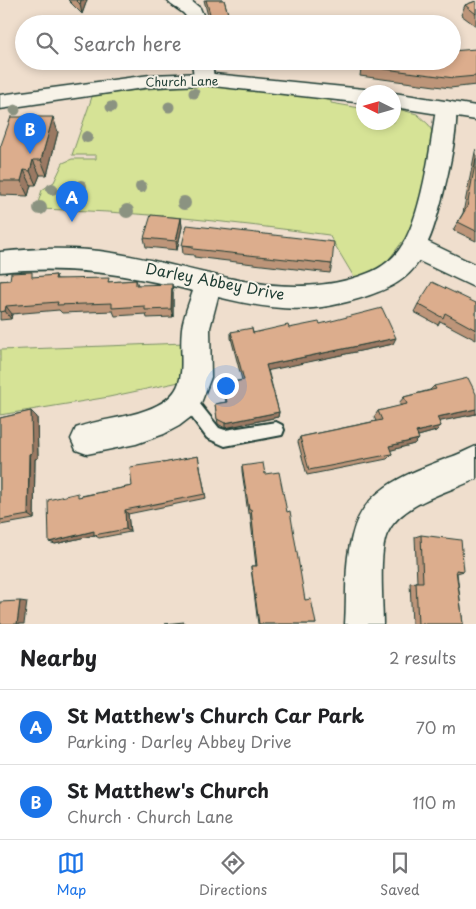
<!DOCTYPE html>
<html lang="en">
<head>
<meta charset="utf-8">
<style>
	body { margin:0; font-family:"Playpen Sans",sans-serif; background:#f6f6f6; color:#202124 }
	.compass { position:absolute; left:356px; top:85px; width:45px; height:45px; border-radius:50%; background:#fff; box-shadow:0 2px 8px #0003; rotate:275deg }
	.you { position:absolute; left:225px; top:385px; width:18px; height:18px; margin:-12px; border:4px solid #fff; border-radius:50%; background:#1a73e8; box-shadow:0 0 0 8px #1a73e833 }
	.badge { display:grid; place-items:center; width:32px; height:32px; border-radius:50%; background:#1a73e8; color:#fff; font-size:16px; font-weight:700 }
	.pin { position:absolute; translate:-50% -41px; filter:drop-shadow(0 1px 2px #0008) }
	.pin::after { content:''; position:absolute; top:26px; width:18px; height:15px; background:inherit; clip-path:polygon(0 0,100% 0,50% 100%) }
	.list { margin:0; padding:0; list-style:none }
	h2 { display:flex; justify-content:space-between; align-items:center; height:65px; margin:0; padding:0 20px; font-size:21px }
	h2 small { font-size:16px; font-weight:400; color:#757577 }
	.list li { display:grid; grid-template-columns:32px 1fr auto; gap:15px; align-items:center; box-sizing:border-box; height:75px; padding:0 20px; border-top:1px solid #e0e0e0 }
	.list b { display:block; font-size:19px; white-space:nowrap }
	.list p { margin:0; font-size:16px; white-space:nowrap; color:#757577 }
	.list em { font-size:16px; font-style:normal; color:#757577 }
	.icon { flex:none; width:28px; height:28px; fill:none; stroke:currentColor; stroke-width:2; stroke-linecap:round; stroke-linejoin:round }
	.map { position:relative; flex:none; width:476px; height:624px; overflow:hidden }
	.search { position:absolute; background:#fff; box-shadow:0 2px 8px #0003; left:15px; right:15px; top:15px; height:55px; display:flex; align-items:center; gap:12px; box-sizing:border-box; padding:0 18px; border-radius:28px; color:#757577; font-size:19px }
	.sheet { height:215px; background:#fff }
	nav { display:flex; justify-content:space-around; align-items:center; box-sizing:border-box; height:70px; border-top:1px solid #e0e0e0; background:#fff; font-size:14px; color:#757577 }
	nav a { display:grid; justify-items:center; gap:2px }
	nav .on { color:#1a73e8 }
	.map>svg:first-child { display:block }
	.green { fill:#d6e396; stroke:#7a9065 }
	.lines { fill:none; stroke-linecap:round; stroke-linejoin:round }
	.lane-casing { stroke:#1f3d34; stroke-width:4 }
	.street-casing { stroke:#1f3d34; stroke-width:3 }
	.secondary-casing { stroke:#1f3d34; stroke-width:3 }
	.lane { fill:#f7f3e8; fill-rule:evenodd }
	.street { fill:#f7f3e8; fill-rule:evenodd }
	.secondary { fill:#f7f3e8; fill-rule:evenodd }
	.tree { fill:#8b9381 }
	.wall { fill:#bd9579; stroke:#1f3d34 }
	.shaded-wall { fill:#9a7963; stroke:#1f3d34 }
	.building { fill:#dcad8d; stroke:#1f3d34 }
	.labels { text-anchor:middle; stroke-width:4; stroke-linejoin:round; paint-order:stroke }
	.far-street-label { font-size:12px; fill:#1f3d34; stroke:#f7f3e8 }
	.street-label { font-size:15px; fill:#1f3d34; stroke:#f7f3e8 }
</style>
</head>
<body>
<div class="map">
<svg width="476" height="624" viewBox="0 0 476 624">
	<rect width="100%" height="100%" fill="#efdecd"/>
	<filter id="ink" filterUnits="userSpaceOnUse"><feTurbulence type="fractalNoise" baseFrequency=".02" numOctaves="2"/><feDisplacementMap in="SourceGraphic" scale="10" xChannelSelector="R" yChannelSelector="G"/><feConvolveMatrix kernelMatrix="1 2 1 2 8 2 1 2 1" color-interpolation-filters="sRGB"/></filter>
	<g filter="url(#ink)">
		<path class="green" d="M 196,85 L 331,97 L 331,103 L 360,108 L 361,103 L 363,104 L 364,122 L 394,122 L 394,108 L 417,114 L 429,125 L 434,136 L 418,213 L 409,233 L 383,267 L 362,276 L 354,277 L 329,235 C 231,222 134,211 36,209 L 42,190 L 54,182 L 63,163 L 72,159 L 96,159 L 96,155 L 72,155 L 93,94 Z
			M 185,343 L 184,381 L 109,397 L 0,415 L 0,350 Z"/>
		<g class="lines">
			<defs>
				<path id="lane" d="M 187,392 L 192,394 L 219,428 L 225,430 L 276,422 L 282,425 L 284,430 L 282,435 L 225,446 L 207,438 L 182,404 L 179,399 L 182,394 Z"/>
				<path id="street" d="M 167,0 L 190,0 L 200,8 L 207,24 L 189,24 C 186,9 174,10 167,0 Z
					M 192,61 L 212,61 L 214,79 L 211,83 L 204,85 L 197,83 L 194,79 Z
					M 447,101 L 454,103 C 464,118 438,223 428,242 L 476,265 L 476,288 L 419,261 C 407,280 390,288 370,295 C 312,315 276,311 218,297 L 210,328 L 211,377 L 201,403 L 192,416 L 179,426 L 164,434 L 136,444 L 87,454 L 76,450 L 71,439 L 76,428 C 98,419 123,419 146,410 C 194,393 178,365 182,328 C 184,315 189,303 193,291 C 125,274 71,265 0,272 L 0,252 C 38,248 76,247 113,253 C 192,265 271,301 351,279 C 371,273 386,267 399,250 C 421,221 431,145 436,108 L 440,103 Z
					M 476,446 L 476,479 C 449,492 402,503 388,532 C 378,549 383,602 383,624 L 345,624 C 347,595 344,564 352,536 C 363,488 407,474 448,458 C 458,455 467,450 476,446 Z"/>
				<path id="secondary" d="M 204,73 L 364,89 L 372,92 L 364,92 L 364,103 L 204,85 L 150,87 L 0,109 L 0,95 L 150,75 Z
					M 394,93 L 476,106 L 476,120 L 394,107 Z"/>
			</defs>
			<use href="#lane" class="lane-casing"/>
			<use href="#street" class="street-casing"/>
			<use href="#secondary" class="secondary-casing"/>
			<use href="#lane" class="lane"/>
			<use href="#street" class="street"/>
			<use href="#secondary" class="secondary"/>
		</g>
		<g class="tree">
			<circle cx="194" cy="93" r="5.5"/>
			<circle cx="111" cy="107" r="5.5"/>
			<circle cx="169" cy="107" r="5.5"/>
			<circle cx="15" cy="110" r="5.5"/>
			<circle cx="87" cy="137" r="6"/>
			<circle cx="81" cy="186" r="6"/>
			<circle cx="141" cy="187" r="6"/>
			<circle cx="52" cy="189" r="6"/>
			<circle cx="184" cy="203" r="7"/>
			<circle cx="40" cy="208" r="7"/>
			<circle cx="127" cy="211" r="7"/>
		</g>
		<path class="wall" d="M 68,0 L 87,0 L 82,14 Z
			M 204,0 L 224,0 L 231,24 L 210,24 Z
			M 476,1 L 476,26 L 461,15 L 465,5 Z
			M 476,49 L 476,85 L 450,88 L 360,76 L 362,61 L 452,61 Z
			M 273,61 L 317,61 L 315,68 Z
			M 58,132 L 47,175 L 40,175 L 36,185 L 31,185 L 28,196 L 0,195 L 0,148 Z
			M 476,149 L 476,241 L 453,230 L 463,213 L 475,152 Z
			M 181,218 L 182,227 L 177,250 L 146,247 L 144,238 Z
			M 182,245 L 332,264 L 330,273 L 194,257 L 194,255 L 183,254 Z
			M 56,275 L 57,279 L 110,282 L 136,280 L 138,285 L 173,292 L 173,317 L 147,318 L 146,314 L 115,316 L 113,311 L 62,313 L 59,310 L 12,314 L 11,319 L 0,320 L 0,281 Z
			M 476,303 L 476,340 L 440,321 L 438,325 L 414,312 L 418,304 Z
			M 320,324 L 393,344 L 268,370 L 279,412 L 278,417 L 225,428 L 218,424 L 215,404 L 226,402 L 223,390 L 223,384 L 242,380 L 231,338 L 231,332 L 253,333 Z
			M 434,386 L 476,414 L 439,421 L 441,426 L 436,431 L 418,436 L 414,444 L 390,450 L 392,454 L 387,459 L 307,475 L 298,442 L 300,437 L 376,421 L 374,417 L 378,411 L 401,406 L 399,403 L 404,397 L 430,390 Z
			M 31,411 L 37,417 L 38,458 L 35,459 L 34,519 L 0,525 L 0,418 Z
			M 198,456 L 206,498 L 128,514 L 130,532 L 99,538 L 94,535 L 55,544 L 81,496 L 132,486 L 164,463 Z
			M 242,466 L 265,474 L 305,600 L 316,624 L 258,624 L 251,568 L 251,566 L 256,566 L 250,513 L 248,513 L 242,471 Z
			M 421,535 L 464,571 L 457,573 L 463,624 L 412,624 L 410,583 L 417,582 L 415,537 Z"/>
		<path class="shaded-wall" d="M 81,0 L 87,0 L 82,14 L 80,4 Z
			M 53,117 L 58,132 L 47,175 L 41,160 Z
			M 33,160 L 40,175 L 36,185 L 30,171 Z
			M 24,170 L 31,185 L 28,196 L 21,181 Z
			M 181,218 L 182,227 L 177,250 L 176,241 Z
			M 172,284 L 173,292 L 173,317 L 171,309 Z
			M 6,306 L 12,314 L 11,319 L 5,311 Z
			M 396,338 L 393,344 L 266,371 L 266,365 Z
			M 476,409 L 476,414 L 432,423 L 437,417 Z
			M 31,411 L 37,417 L 38,458 L 35,459 L 34,519 L 28,515 Z
			M 279,412 L 278,417 L 225,428 L 225,423 Z
			M 441,426 L 436,431 L 411,438 L 416,432 Z
			M 419,439 L 414,444 L 385,452 L 389,446 Z
			M 125,510 L 128,514 L 130,532 L 126,529 Z
			M 94,531 L 99,534 L 55,544 L 49,542 Z
			M 20,601 L 27,602 L 24,624 L 17,624 Z"/>
		<path class="building" d="M 76,0 L 81,0 L 80,4 Z
			M 206,0 L 224,0 L 231,24 L 213,24 Z
			M 476,1 L 476,14 L 465,5 Z
			M 476,49 L 476,76 L 454,78 L 362,66 L 362,61 L 452,61 L 452,51 Z
			M 11,117 L 53,117 L 41,160 L 33,160 L 30,171 L 24,170 L 21,181 L 0,181 L 0,148 Z
			M 476,159 L 476,231 L 458,222 L 467,207 Z
			M 151,215 L 181,218 L 176,241 L 144,238 Z
			M 187,225 L 334,242 L 332,264 L 193,249 L 193,246 L 182,245 Z
			M 32,272 L 32,277 L 56,275 L 55,279 L 109,278 L 108,282 L 136,280 L 136,285 L 172,284 L 171,309 L 145,310 L 145,306 L 112,308 L 112,303 L 57,305 L 58,302 L 6,306 L 5,311 L 0,312 L 0,281 L 10,280 L 11,273 Z
			M 432,282 L 476,303 L 476,330 L 445,313 L 443,318 L 418,304 Z
			M 382,308 L 396,338 L 266,365 L 279,412 L 225,423 L 217,419 L 215,404 L 227,402 L 223,384 L 244,380 L 231,332 L 252,328 L 253,333 L 288,325 L 289,328 L 319,322 L 320,324 Z
			M 468,378 L 476,394 L 476,409 L 437,417 L 441,426 L 416,432 L 419,439 L 389,446 L 392,454 L 309,470 L 300,437 L 382,420 L 378,411 L 407,404 L 404,397 L 436,389 L 434,386 Z
			M 31,411 L 32,453 L 29,454 L 28,515 L 0,520 L 0,418 Z
			M 198,456 L 205,494 L 125,510 L 126,529 L 94,535 L 94,531 L 49,542 L 48,500 L 78,493 L 78,497 L 132,486 L 130,467 L 163,462 L 163,463 Z
			M 263,463 L 265,474 L 279,472 L 287,512 L 290,511 L 305,600 L 311,599 L 316,624 L 259,624 L 251,566 L 257,566 L 251,509 L 249,510 L 242,466 Z
			M 421,535 L 461,540 L 464,571 L 456,570 L 463,624 L 418,624 L 416,582 L 423,582 Z
			M 20,601 L 17,624 L 0,624 L 0,602 Z
			M 184,622 L 184,624 L 165,624 Z"/>
	</g>
	<g class="labels">
		<g class="far-street-label">
			<text transform="translate(182 82) rotate(-1)" y="4">Church Lane</text>
		</g>
		<g class="street-label">
			<text transform="translate(215 282) rotate(11)" y="5">Darley Abbey Drive</text>
		</g>
	</g>
</svg>
<svg class="compass" viewBox="-18 -18 36 36"><path d="M0-13l5 13h-10z" fill="#e53935"/><path d="M0 13l5-13h-10z" fill="#757577"/></svg>
<div class="you"></div>
<div class="pin badge" style="left:72px;top:222px">A</div>
<div class="pin badge" style="left:30px;top:154px">B</div>
<div class="search"><svg class="icon" aria-label="search" viewBox="0 0 24 24"><circle cx="10" cy="10" r="6"/><path d="M15 15l6 6"/></svg>Search here</div>
</div>
<section class="sheet">
<h2>Nearby<small>2 results</small></h2>
<ul class="list">
<li><span class="badge">A</span><div><b>St Matthew's Church Car Park</b><p>Parking · Darley Abbey Drive</p></div><em>70 m</em></li>
<li><span class="badge">B</span><div><b>St Matthew's Church</b><p>Church · Church Lane</p></div><em>110 m</em></li>
</ul>
</section>
<nav>
<a class="on"><svg class="icon" aria-label="map" viewBox="0 0 24 24"><path d="M3 6l6-2 6 2 6-2v14l-6 2-6-2-6 2zM9 4v14M15 6v14"/></svg>Map</a>
<a><svg class="icon" aria-label="directions" viewBox="0 0 24 24"><path d="M12 3l9 9-9 9-9-9zM9 14v-3h6M13 9l2 2-2 2"/></svg>Directions</a>
<a><svg class="icon" aria-label="saved" viewBox="0 0 24 24"><path d="M7 4h10v16l-5-4-5 4z"/></svg>Saved</a>
</nav>
</body>
</html>
